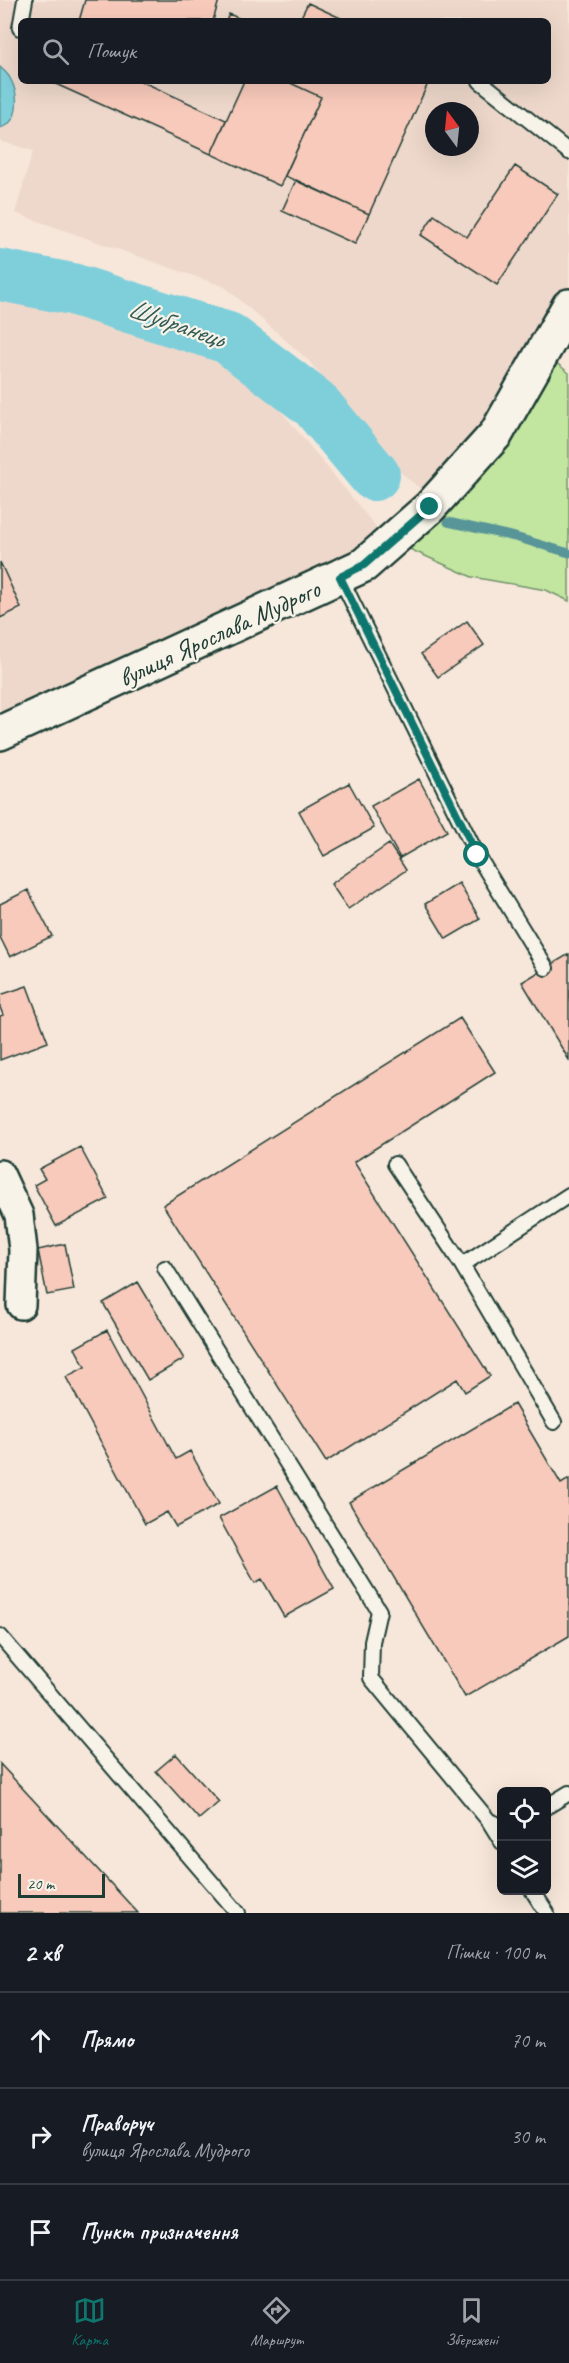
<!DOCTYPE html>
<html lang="uk">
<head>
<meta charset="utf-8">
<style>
	body { margin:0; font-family:Caveat,sans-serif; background:#20242c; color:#f1f3f6 }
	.controls { position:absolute; right:18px; bottom:18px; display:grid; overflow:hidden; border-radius:9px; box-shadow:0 6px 24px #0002 }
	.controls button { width:54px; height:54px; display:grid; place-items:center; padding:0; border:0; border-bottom:2px solid #363941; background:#171b24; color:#f1f3f6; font:30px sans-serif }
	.compass { position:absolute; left:425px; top:102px; width:54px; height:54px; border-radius:50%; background:#171b24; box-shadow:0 6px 24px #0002; rotate:345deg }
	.scale { position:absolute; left:18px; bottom:15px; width:87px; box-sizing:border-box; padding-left:6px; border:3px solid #1f3d34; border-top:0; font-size:16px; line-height:21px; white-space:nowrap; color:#1f3d34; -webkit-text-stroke:4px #f7f3e8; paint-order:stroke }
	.stop { position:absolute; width:18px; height:18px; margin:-14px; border:4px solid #0f766e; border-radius:50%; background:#fff }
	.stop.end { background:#0f766e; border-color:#fff; box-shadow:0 2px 6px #0008 }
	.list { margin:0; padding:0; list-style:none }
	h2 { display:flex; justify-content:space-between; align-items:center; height:78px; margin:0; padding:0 24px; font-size:26px }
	h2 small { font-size:20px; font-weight:400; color:#9ea1a6 }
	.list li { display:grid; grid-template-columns:39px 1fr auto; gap:18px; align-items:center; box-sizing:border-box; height:96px; padding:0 24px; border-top:2px solid #363941 }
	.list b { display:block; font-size:22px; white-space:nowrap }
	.list p { margin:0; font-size:20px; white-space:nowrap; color:#9ea1a6 }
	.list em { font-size:20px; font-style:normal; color:#9ea1a6 }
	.icon { flex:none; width:33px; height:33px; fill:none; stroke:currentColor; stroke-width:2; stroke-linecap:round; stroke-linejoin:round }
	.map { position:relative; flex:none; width:569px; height:1913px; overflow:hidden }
	.search { position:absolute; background:#171b24; box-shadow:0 6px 24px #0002; left:18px; right:18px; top:18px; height:66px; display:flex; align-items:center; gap:15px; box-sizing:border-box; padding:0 21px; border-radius:9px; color:#9ea1a6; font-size:22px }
	.sheet { height:366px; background:#171b24 }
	nav { display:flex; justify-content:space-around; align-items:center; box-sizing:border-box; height:84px; border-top:2px solid #363941; background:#171b24; font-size:16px; color:#9ea1a6 }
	nav a { display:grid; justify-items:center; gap:3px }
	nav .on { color:#0f766e }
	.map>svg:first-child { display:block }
	.built { fill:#eed8cb; fill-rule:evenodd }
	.green { fill:#c2e6a0; stroke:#70926a; stroke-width:1.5 }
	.water { fill:#7fcfdb; stroke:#599598; stroke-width:1.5 }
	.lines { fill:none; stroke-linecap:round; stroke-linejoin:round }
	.stream { stroke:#599598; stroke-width:9 }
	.river { stroke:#7fcfdb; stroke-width:52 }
	.building { fill:#f8cabb; stroke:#1f3d34; stroke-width:1.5 }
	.lane-casing { stroke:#1f3d34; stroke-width:18 }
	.street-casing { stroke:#1f3d34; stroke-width:32 }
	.secondary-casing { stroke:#1f3d34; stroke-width:38 }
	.lane { stroke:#f7f3e8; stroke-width:14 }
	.street { stroke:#f7f3e8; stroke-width:27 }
	.secondary { stroke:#f7f3e8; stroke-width:33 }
	.route { stroke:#0f766e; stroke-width:8 }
	.labels { text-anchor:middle; stroke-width:4.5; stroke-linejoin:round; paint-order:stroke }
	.street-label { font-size:26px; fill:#1f3d34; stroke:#f7f3e8 }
	.water-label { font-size:27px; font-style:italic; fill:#325a55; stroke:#f7f3e8 }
</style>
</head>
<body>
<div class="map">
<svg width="569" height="1913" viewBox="0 0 569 1913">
	<rect width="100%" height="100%" fill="#f7e7da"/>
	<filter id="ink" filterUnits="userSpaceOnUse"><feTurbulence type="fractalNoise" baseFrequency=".0167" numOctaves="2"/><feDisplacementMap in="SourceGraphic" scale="12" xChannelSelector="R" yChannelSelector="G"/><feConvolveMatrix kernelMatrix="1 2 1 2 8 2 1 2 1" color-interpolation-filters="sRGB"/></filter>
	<g filter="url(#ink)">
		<path class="built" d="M 0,0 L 569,0 L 569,296 L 493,432 L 429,496 L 387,461 L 309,361 L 225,287 L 15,213 L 33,151 L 0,141 L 0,128 L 8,126 L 10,77 L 0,67 ZM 21,21 L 548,21 L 548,81 L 21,81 ZM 434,111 L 470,111 L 470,147 L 434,147 Z
			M 0,292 L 199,352 L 264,390 L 385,538 L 0,724 Z"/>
		<path class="green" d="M 539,349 L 569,373 L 569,601 L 546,590 L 472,577 L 385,538 L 493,432 Z"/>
		<path class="water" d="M 0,67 C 3,70 8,74 10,78 C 19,94 21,122 0,128 Z"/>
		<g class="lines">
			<path class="stream" d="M 448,522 L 515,537 L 569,553"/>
			<path class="river" d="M 0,275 L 72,289 L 228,338 L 315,404 L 374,475"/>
		</g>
		<path class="building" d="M 85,0 L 219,0 L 213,21 L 79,21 Z
			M 308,3 L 347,21 L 299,21 Z
			M 229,14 L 245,21 L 226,21 Z
			M 49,81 L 141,81 L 226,120 L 211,154 Z
			M 244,81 L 286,81 L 321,97 L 280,186 L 211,154 Z
			M 286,81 L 429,81 L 369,214 L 285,176 L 321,97 Z
			M 515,166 L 558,194 L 497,285 L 421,235 L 434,215 L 467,237 Z
			M 296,180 L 369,214 L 355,244 L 282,211 Z
			M 0,562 L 21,608 L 0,618 Z
			M 467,621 L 484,645 L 438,677 L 421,654 Z
			M 419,779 L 447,831 L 400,858 L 371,806 Z
			M 349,783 L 374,828 L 324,856 L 299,811 Z
			M 389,844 L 406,870 L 348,909 L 331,884 Z
			M 459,883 L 480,919 L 446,939 L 425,904 Z
			M 28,890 L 52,936 L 10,957 L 0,937 L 0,904 Z
			M 569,954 L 569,1060 L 522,982 Z
			M 27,986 L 48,1042 L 0,1060 L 0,1016 L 3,1015 L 0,1007 L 0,995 Z
			M 460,1018 L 495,1072 L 354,1162 L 490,1376 L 465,1392 L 457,1379 L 326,1462 L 163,1205 Z
			M 80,1147 L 108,1199 L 56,1226 L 34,1185 L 45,1179 L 39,1169 Z
			M 65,1244 L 74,1290 L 47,1295 L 38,1250 Z
			M 138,1282 L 184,1359 L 148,1380 L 103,1303 Z
			M 107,1330 L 176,1459 L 190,1451 L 219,1504 L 176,1527 L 167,1512 L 145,1524 L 66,1377 L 85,1367 L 75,1348 Z
			M 514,1404 L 561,1484 L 569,1479 L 569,1636 L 465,1697 L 349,1502 Z
			M 277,1486 L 334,1589 L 284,1617 L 262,1579 L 255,1583 L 219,1518 Z
			M 176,1754 L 219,1802 L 199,1819 L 156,1771 Z
			M 0,1764 L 138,1913 L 0,1913 Z"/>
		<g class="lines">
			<defs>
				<path id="lane" d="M 20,28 L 25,0
					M 480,81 L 569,152
					M 340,577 L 477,855 L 546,968
					M 395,1164 L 462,1265 L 554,1422
					M 462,1265 L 569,1195
					M 165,1268 L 379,1611 L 372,1642 L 371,1678 L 489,1821 L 502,1826
					M 0,1636 L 238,1913
					M 546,1807 L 569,1793
					M 489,1821 L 502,1842
					M 532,1890 L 547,1913"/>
				<path id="street" d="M 0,1174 L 19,1215 L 23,1250 L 21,1305"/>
				<path id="secondary" d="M 0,733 L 364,565 L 430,507 L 496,434 L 569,306"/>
			</defs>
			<use href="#lane" class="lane-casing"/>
			<use href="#street" class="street-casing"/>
			<use href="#secondary" class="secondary-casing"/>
			<use href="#lane" class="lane"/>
			<use href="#street" class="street"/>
			<use href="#secondary" class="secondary"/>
		</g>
	</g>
	<g class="lines" filter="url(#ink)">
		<path class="route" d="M 430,507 L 364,565 L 340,577 L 477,855"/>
	</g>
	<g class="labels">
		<g class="street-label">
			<text transform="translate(219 633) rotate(-25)" y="9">вулиця Ярослава Мудрого</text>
		</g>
		<g class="water-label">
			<text transform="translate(176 323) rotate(19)" y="9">Шубранець</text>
		</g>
	</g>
</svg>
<div class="controls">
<button><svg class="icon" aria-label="locate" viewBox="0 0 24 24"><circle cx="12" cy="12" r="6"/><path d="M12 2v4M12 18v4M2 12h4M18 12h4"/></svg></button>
<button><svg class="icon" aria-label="layers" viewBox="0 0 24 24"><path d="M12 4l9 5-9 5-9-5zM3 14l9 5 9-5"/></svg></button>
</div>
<svg class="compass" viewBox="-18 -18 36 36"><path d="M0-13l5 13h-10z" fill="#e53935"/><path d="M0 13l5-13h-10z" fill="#9ea1a6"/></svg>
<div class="scale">20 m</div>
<div class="stop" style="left:477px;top:855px"></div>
<div class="stop end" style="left:430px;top:507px"></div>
<div class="search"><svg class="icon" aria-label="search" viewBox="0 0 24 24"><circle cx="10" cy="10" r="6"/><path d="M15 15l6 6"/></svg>Пошук</div>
</div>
<section class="sheet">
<h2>2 хв<small>Пішки · 100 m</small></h2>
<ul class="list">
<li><svg class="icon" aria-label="ahead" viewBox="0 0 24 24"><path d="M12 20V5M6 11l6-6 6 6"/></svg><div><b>Прямо</b></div><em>70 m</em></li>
<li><svg class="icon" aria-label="right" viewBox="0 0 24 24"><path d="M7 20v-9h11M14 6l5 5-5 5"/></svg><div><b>Праворуч</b><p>вулиця Ярослава Мудрого</p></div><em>30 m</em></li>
<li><svg class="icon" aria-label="arrive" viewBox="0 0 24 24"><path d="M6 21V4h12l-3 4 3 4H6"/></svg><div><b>Пункт призначення</b></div></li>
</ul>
</section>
<nav>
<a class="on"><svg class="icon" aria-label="map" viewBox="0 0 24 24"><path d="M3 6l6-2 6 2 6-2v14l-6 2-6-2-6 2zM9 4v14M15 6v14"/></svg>Карта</a>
<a><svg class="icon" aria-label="directions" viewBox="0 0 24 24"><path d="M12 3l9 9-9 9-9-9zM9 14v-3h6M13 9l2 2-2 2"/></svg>Маршрут</a>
<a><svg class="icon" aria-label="saved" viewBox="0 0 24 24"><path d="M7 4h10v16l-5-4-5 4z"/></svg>Збережені</a>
</nav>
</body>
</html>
